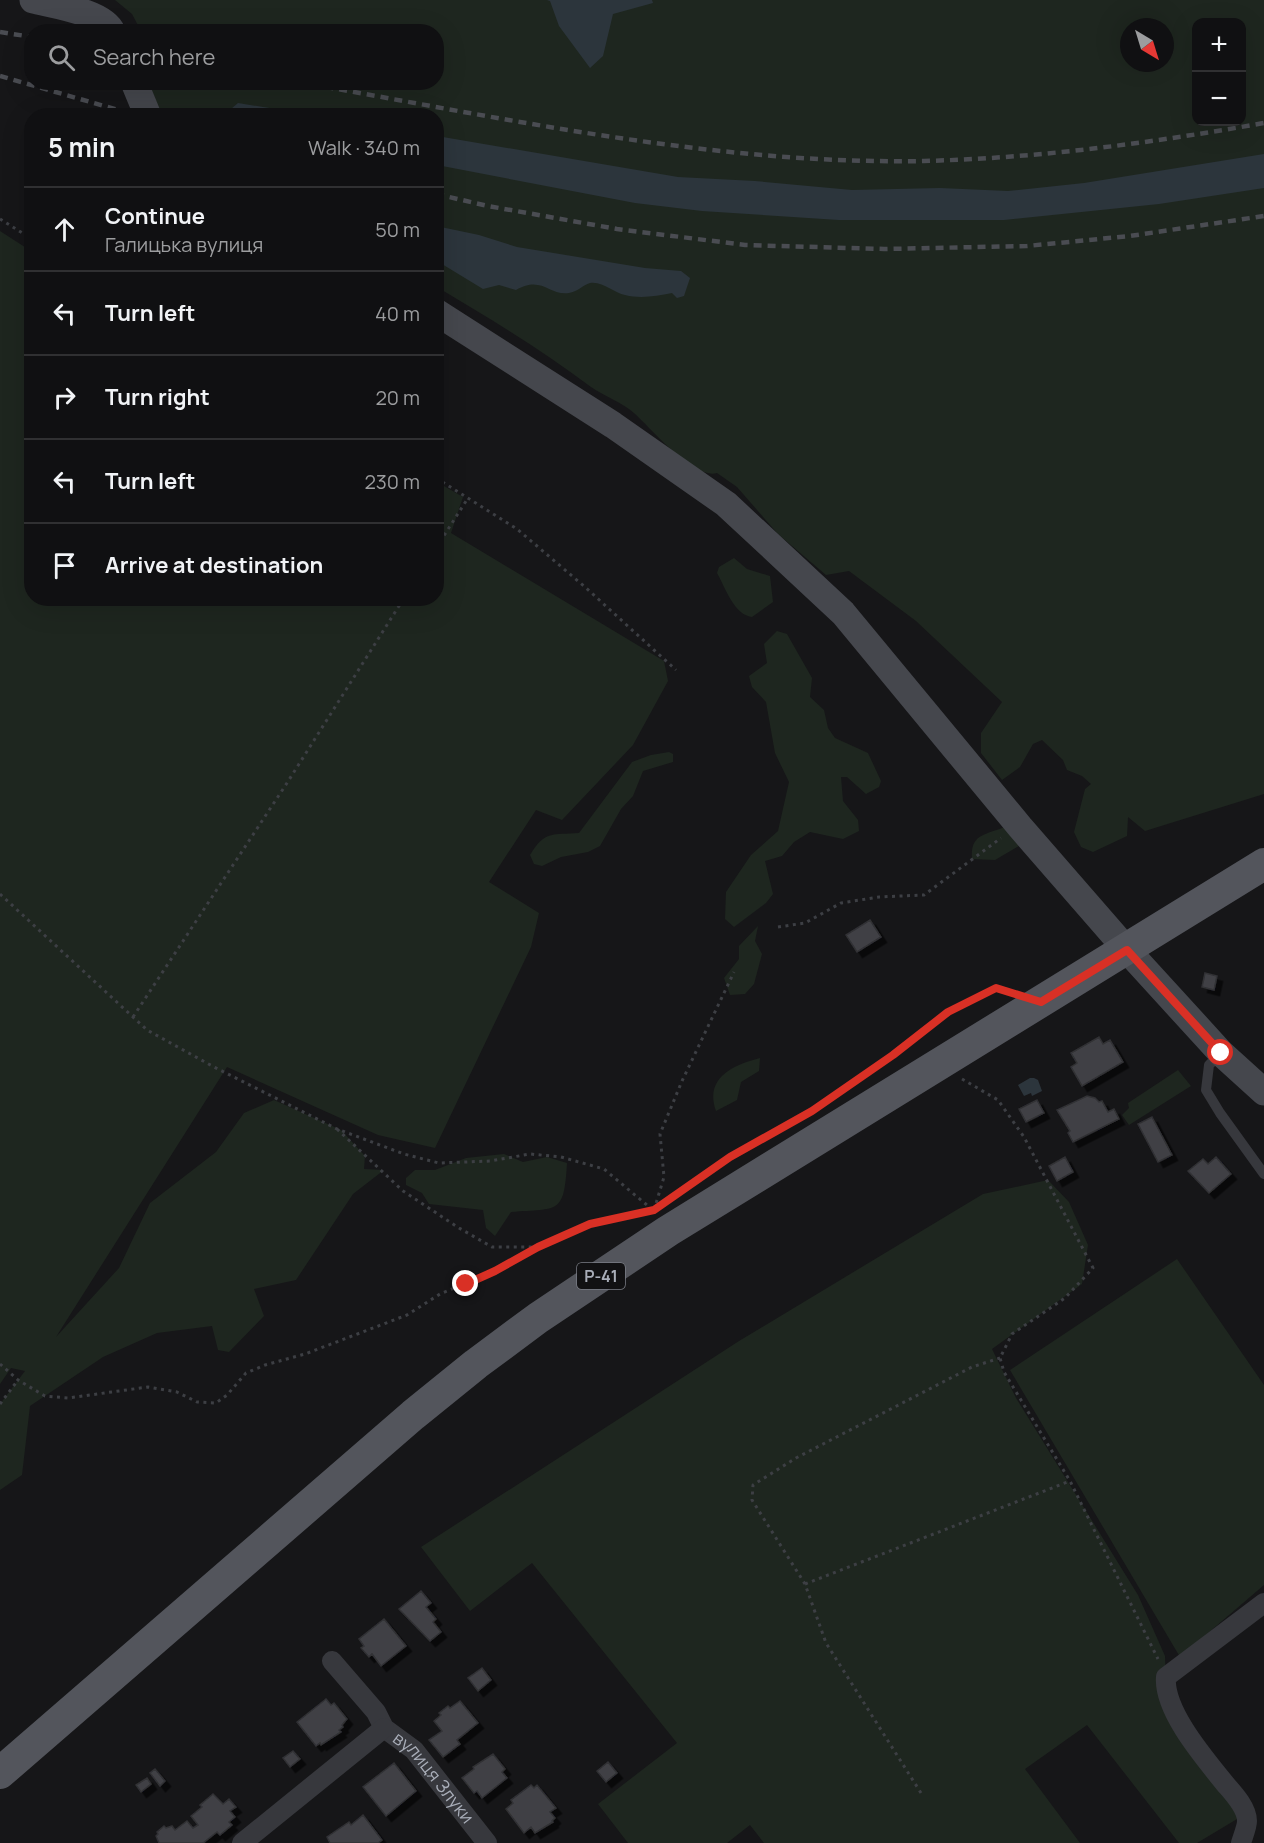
<!DOCTYPE html>
<html lang="en">
<head>
<meta charset="utf-8">
<style>
	body { margin:0; font-family:Manrope,sans-serif; background:#1e1e20; color:#f1f3f6 }
	.controls { position:absolute; right:18px; top:18px; display:grid; overflow:hidden; border-radius:12px; box-shadow:0 6px 24px #0002 }
	.controls button { width:54px; height:54px; display:grid; place-items:center; padding:0; border:0; border-bottom:2px solid #303032; background:#101012; color:#f1f3f6; font:30px sans-serif }
	.compass { position:absolute; left:1120px; top:18px; width:54px; height:54px; border-radius:50%; background:#101012; box-shadow:0 6px 24px #0002; rotate:142deg }
	.stop { position:absolute; width:18px; height:18px; margin:-14px; border:4px solid #d93025; border-radius:50%; background:#fff }
	.stop.end { background:#d93025; border-color:#fff; box-shadow:0 2px 6px #0008 }
	.list { margin:0; padding:0; list-style:none }
	h2 { display:flex; justify-content:space-between; align-items:center; height:78px; margin:0; padding:0 24px; font-size:26px }
	h2 small { font-size:20px; font-weight:400; color:#9c9d9f }
	.list li { display:grid; grid-template-columns:39px 1fr auto; gap:18px; align-items:center; box-sizing:border-box; height:84px; padding:0 24px; border-top:2px solid #303032 }
	.list b { display:block; font-size:22px; white-space:nowrap }
	.list p { margin:0; font-size:20px; white-space:nowrap; color:#9c9d9f }
	.list em { font-size:20px; font-style:normal; color:#9c9d9f }
	.icon { flex:none; width:33px; height:33px; fill:none; stroke:currentColor; stroke-width:2; stroke-linecap:round; stroke-linejoin:round }
	.map { position:relative; flex:none; width:1264px; height:1843px; overflow:hidden }
	.search { position:absolute; background:#101012; box-shadow:0 6px 24px #0002; left:24px; top:24px; width:420px; height:66px; display:flex; align-items:center; gap:15px; box-sizing:border-box; padding:0 21px; border-radius:24px; color:#9c9d9f; font-size:22px }
	.panel { position:absolute; background:#101012; box-shadow:0 6px 24px #0002; left:24px; top:108px; width:420px; height:498px; border-radius:24px }
	.map>svg:first-child { display:block }
	.green { fill:#1e261f; fill-rule:evenodd }
	.water { fill:#2c353c }
	.building { fill:#404145; stroke:#303034; stroke-width:1.5; filter:url(#shadow) }
	.lines { fill:none; stroke-linecap:round; stroke-linejoin:round }
	.path { stroke:#3d3f44; stroke-width:3; stroke-dasharray:3 4.5; stroke-linecap:butt }
	.lane { stroke:#37383d; stroke-width:10 }
	.street { stroke:#37383d; stroke-width:20 }
	.secondary { stroke:#45474d; stroke-width:27 }
	.primary { stroke:#53555c; stroke-width:32 }
	.rail { stroke:#4a4c52; stroke-width:4.5; stroke-dasharray:8 6; stroke-linecap:butt }
	.route { stroke:#d93025; stroke-width:8 }
	.labels { text-anchor:middle; stroke-width:4.5; stroke-linejoin:round; paint-order:stroke }
	.shield { fill:#111113; stroke:#7b7e86; stroke-width:1.5 }
	.shield-label { font-size:16px; font-weight:bold; fill:#a8adb8 }
	.street-label { font-size:18px; fill:#a8adb8; stroke:#111113 }
</style>
</head>
<body>
<div class="map">
<svg width="1264" height="1843" viewBox="0 0 1264 1843">
	<defs>
		<filter id="shadow"><feDropShadow dx="5.5" dy="5.5" stdDeviation="0" flood-color="#0009"/></filter>
	</defs>
	<rect width="100%" height="100%" fill="#161618"/>
	<path class="green" d="M 115,0 L 1264,0 L 1264,794 L 1145,831 L 1128,817 L 1127,836 L 1093,852 L 1081,847 L 1074,832 L 1085,789 L 1091,784 L 1082,776 L 1067,770 L 1063,760 L 1042,740 L 1033,744 L 1020,767 L 1002,780 L 981,753 L 981,733 L 1002,702 L 916,621 L 849,571 L 826,575 L 778,534 L 737,487 L 717,473 C 693,480 651,428 634,413 C 621,402 604,396 591,387 C 542,350 489,318 437,287 L 436,116 L 161,115 L 149,83 L 436,82 L 436,32 L 141,31 L 132,14 ZM 1196,22 L 1242,22 L 1242,122 L 1196,122 ZM 1129,27 L 1165,27 L 1165,63 L 1129,63 Z
		M 0,231 L 31,251 L 32,598 L 436,598 L 437,482 L 463,497 L 451,533 L 664,661 L 668,681 L 633,745 L 562,820 L 536,810 L 489,882 L 539,913 L 531,947 L 435,1148 L 378,1135 L 227,1067 L 56,1337 L 119,1268 L 150,1203 L 216,1152 L 244,1113 L 274,1100 L 341,1130 L 365,1156 L 364,1169 L 384,1170 L 353,1194 L 296,1280 L 254,1289 L 264,1316 L 229,1352 L 218,1350 L 212,1326 L 157,1333 L 103,1357 L 30,1406 L 22,1475 L 0,1490 L 0,1404 L 25,1371 L 11,1368 L 0,1384 Z
		M 734,558 L 747,569 L 770,576 L 773,602 L 752,617 C 734,615 725,587 717,573 L 719,567 Z
		M 777,631 L 787,634 L 812,678 L 810,697 L 824,710 L 828,728 L 835,738 L 868,753 L 881,781 L 879,787 L 866,794 L 847,777 L 841,777 L 843,801 L 858,820 L 859,831 L 843,839 L 810,832 L 794,842 L 782,856 L 765,861 L 773,894 L 766,903 L 734,927 L 725,919 L 726,892 L 751,855 L 778,831 L 789,782 L 775,753 L 766,702 L 752,687 L 749,676 L 767,663 L 764,644 Z
		M 669,752 L 673,754 L 673,762 L 643,771 L 633,796 L 621,809 L 600,846 L 588,852 L 561,857 L 542,866 L 534,864 L 530,855 C 545,830 553,835 579,833 L 632,762 L 651,755 Z
		M 1005,827 L 1019,846 L 995,860 L 972,859 C 970,834 985,835 1005,827 Z
		M 758,926 L 755,941 L 762,954 L 754,984 L 745,994 L 730,995 L 724,978 L 739,959 L 739,946 Z
		M 760,1058 L 759,1071 L 741,1082 L 737,1100 L 716,1111 C 704,1078 733,1065 760,1058 Z
		M 1178,1070 L 1191,1086 L 1129,1125 L 1122,1115 L 1129,1108 L 1128,1103 Z
		M 504,1154 L 523,1162 L 547,1157 L 567,1163 C 564,1215 559,1208 511,1212 L 495,1236 L 486,1228 L 483,1210 L 429,1204 L 422,1193 L 406,1185 L 406,1178 L 415,1170 L 435,1170 L 466,1158 Z
		M 1048,1180 L 1069,1202 L 1088,1245 L 1082,1284 L 992,1349 L 1016,1398 L 1138,1595 L 1165,1656 L 1166,1688 L 1252,1810 L 1197,1843 L 1179,1843 L 1087,1725 L 1025,1769 L 1080,1843 L 764,1843 L 750,1825 L 727,1843 L 628,1843 L 598,1804 L 677,1743 L 532,1563 L 470,1611 L 421,1547 L 739,1341 L 983,1194 Z
		M 1177,1259 L 1264,1385 L 1264,1585 L 1180,1657 L 1010,1370 Z"/>
	<path class="water" d="M 547,0 L 652,0 L 653,3 L 613,14 L 603,56 L 590,68 L 559,26 L 550,1 Z
		M 238,103 L 312,115 L 236,115 L 231,109 Z
		M 437,136 L 678,177 L 755,181 L 852,190 L 940,188 L 1008,191 L 1084,183 L 1264,154 L 1264,188 L 1159,204 L 1004,220 L 839,220 L 702,211 L 635,203 L 437,165 Z
		M 436,226 L 479,235 L 517,247 L 645,268 L 681,271 L 690,278 L 684,296 L 677,298 L 672,293 C 656,296 641,299 625,295 C 614,293 603,281 590,283 C 583,285 577,292 569,293 C 549,296 542,275 516,290 L 499,285 L 483,289 L 437,261 Z
		M 1030,1078 L 1034,1078 L 1038,1080 L 1042,1091 L 1032,1096 L 1031,1093 L 1024,1096 L 1018,1085 Z"/>
	<path class="building" d="M 870,920 L 881,937 L 857,952 L 846,935 Z
		M 1205,973 L 1217,976 L 1214,990 L 1202,987 Z
		M 1099,1037 L 1103,1044 L 1110,1040 L 1123,1062 L 1082,1086 L 1071,1067 L 1077,1063 L 1071,1053 Z
		M 1087,1096 L 1095,1098 L 1099,1102 L 1102,1101 L 1108,1112 L 1114,1109 L 1119,1119 L 1073,1142 L 1068,1133 L 1070,1131 L 1057,1110 Z
		M 1037,1100 L 1044,1113 L 1026,1122 L 1019,1109 Z
		M 1152,1117 L 1172,1155 L 1158,1162 L 1138,1124 Z
		M 1065,1157 L 1073,1172 L 1057,1181 L 1049,1166 Z
		M 1216,1157 L 1231,1174 L 1209,1193 L 1188,1171 L 1203,1159 L 1208,1164 Z
		M 421,1591 L 431,1603 L 426,1607 L 436,1619 L 433,1622 L 441,1632 L 430,1641 L 399,1609 Z
		M 384,1619 L 406,1646 L 381,1666 L 372,1654 L 369,1657 L 361,1648 L 364,1646 L 359,1639 Z
		M 482,1668 L 491,1680 L 478,1691 L 468,1678 Z
		M 326,1699 L 331,1705 L 334,1703 L 347,1719 L 342,1725 L 343,1727 L 339,1730 L 341,1732 L 321,1745 L 320,1743 L 316,1746 L 297,1722 Z
		M 460,1701 L 478,1723 L 457,1740 L 460,1744 L 443,1757 L 429,1740 L 442,1731 L 434,1721 L 441,1715 L 439,1713 L 448,1706 L 450,1708 Z
		M 293,1751 L 300,1759 L 290,1767 L 283,1758 Z
		M 493,1754 L 505,1769 L 502,1772 L 507,1778 L 482,1798 L 477,1791 L 474,1793 L 462,1778 L 474,1769 L 473,1767 Z
		M 608,1762 L 617,1773 L 606,1782 L 597,1771 Z
		M 394,1763 L 416,1791 L 386,1816 L 363,1787 Z
		M 155,1769 L 165,1781 L 160,1786 L 150,1773 Z
		M 147,1778 L 151,1784 L 141,1792 L 136,1785 Z
		M 531,1785 L 534,1788 L 537,1785 L 556,1808 L 550,1812 L 555,1818 L 552,1821 L 553,1822 L 535,1833 L 531,1827 L 524,1833 L 506,1809 L 513,1803 L 511,1800 Z
		M 213,1794 L 223,1804 L 229,1799 L 236,1807 L 230,1811 L 235,1817 L 229,1822 L 232,1825 L 220,1835 L 217,1832 L 203,1843 L 159,1843 L 156,1836 L 158,1834 L 157,1832 L 164,1826 L 166,1828 L 172,1826 L 175,1830 L 187,1821 L 193,1828 L 198,1825 L 191,1816 L 202,1807 L 200,1805 Z
		M 363,1815 L 382,1840 L 378,1843 L 330,1843 L 327,1837 L 349,1822 L 351,1825 Z"/>
	<g class="lines">
		<path class="path" d="M 0,219 L 32,239
			M 436,478 L 517,529 L 585,587 L 676,670
			M 436,548 L 468,498
			M 0,894 L 147,1030 L 214,1067 L 337,1129 L 404,1154 L 439,1163 L 490,1161 L 530,1154 L 561,1157 L 604,1169 L 654,1211
			M 778,927 L 805,923 L 841,903 L 879,897 L 924,895 L 1001,838
			M 133,1017 L 287,783 L 404,598
			M 962,1079 L 998,1100 L 1024,1137 L 1093,1268 L 1065,1298 L 1012,1334 L 1000,1358 L 1004,1372 L 1070,1481 L 1158,1659
			M 337,1129 L 403,1191 L 459,1228 L 492,1247 L 538,1247 L 590,1224 L 654,1210
			M 667,1201 L 730,1157 L 812,1111 L 893,1055 L 948,1012 L 996,988 L 1010,993
			M 654,1210 L 664,1177 L 660,1134 L 682,1081 L 734,972
			M 0,1364 L 18,1380 L 45,1396 L 68,1398 L 148,1387 L 177,1392 L 197,1402 L 216,1403 L 227,1395 L 246,1373 L 265,1365 L 305,1354 L 407,1315 L 440,1294 L 495,1271 L 535,1249
			M 0,1404 L 18,1380
			M 805,1584 L 1070,1481
			M 921,1793 L 826,1643 L 805,1584 L 752,1500 L 753,1485 L 796,1458 L 972,1367 L 1000,1358"/>
		<path class="lane" d="M 1221,1053 L 1209,1065 L 1206,1090 L 1220,1113 L 1264,1174"/>
		<g class="street">
			<path id="s1" d="M 332,1661 L 376,1712 L 384,1728 L 414,1750 L 487,1843"/>
			<path d="M 242,1843 L 384,1728"/>
			<path d="M 1241,1843 C 1243,1836 1247,1827 1247,1821 C 1247,1808 1234,1794 1226,1785 C 1206,1760 1163,1711 1166,1677 L 1264,1603"/>
		</g>
		<path class="secondary" d="M 33,0 C 53,5 104,12 112,32
			M 134,82 L 148,116
			M 436,312 L 613,425 L 726,504 L 843,613 L 1020,827 L 1127,950 L 1221,1053 L 1264,1092"/>
		<path class="primary" d="M 0,1773 L 413,1415 L 476,1364 L 538,1318 L 668,1231 L 1264,864"/>
		<path class="rail" d="M 0,32 L 32,37
			M 0,76 L 139,116
			M 298,82 C 504,118 714,165 924,161 C 1040,158 1150,143 1264,123
			M 436,194 L 488,206 L 617,229 L 745,245 L 884,249 L 1027,246 L 1130,236 L 1264,216"/>
	</g>
	<g class="lines">
		<path class="route" d="M 466,1284 L 495,1271 L 538,1247 L 590,1224 L 654,1210 L 730,1157 L 812,1111 L 893,1055 L 948,1012 L 996,988 L 1041,1002 L 1127,950 L 1221,1053"/>
	</g>
	<g class="labels">
		<rect class="shield" x="577" y="1263" width="48" height="26" rx="4.5"/>
		<g class="shield-label">
			<text x="601" y="1282">Р-41</text>
		</g>
		<g class="street-label">
			<text dy="6" stroke="none"><textPath href="#s1" startOffset="156">вулиця Злуки</textPath></text>
		</g>
	</g>
</svg>
<div class="controls">
<button>+</button>
<button>−</button>
</div>
<svg class="compass" viewBox="-18 -18 36 36"><path d="M0-13l5 13h-10z" fill="#e53935"/><path d="M0 13l5-13h-10z" fill="#9c9d9f"/></svg>
<div class="stop" style="left:1221px;top:1053px"></div>
<div class="stop end" style="left:466px;top:1284px"></div>
<div class="search"><svg class="icon" aria-label="search" viewBox="0 0 24 24"><circle cx="10" cy="10" r="6"/><path d="M15 15l6 6"/></svg>Search here</div>
<section class="panel">
<h2>5 min<small>Walk · 340 m</small></h2>
<ul class="list">
<li><svg class="icon" aria-label="ahead" viewBox="0 0 24 24"><path d="M12 20V5M6 11l6-6 6 6"/></svg><div><b>Continue</b><p>Галицька вулиця</p></div><em>50 m</em></li>
<li><svg class="icon" aria-label="left" viewBox="0 0 24 24"><path d="M17 20v-9H6M10 6l-5 5 5 5"/></svg><div><b>Turn left</b></div><em>40 m</em></li>
<li><svg class="icon" aria-label="right" viewBox="0 0 24 24"><path d="M7 20v-9h11M14 6l5 5-5 5"/></svg><div><b>Turn right</b></div><em>20 m</em></li>
<li><svg class="icon" aria-label="left" viewBox="0 0 24 24"><path d="M17 20v-9H6M10 6l-5 5 5 5"/></svg><div><b>Turn left</b></div><em>230 m</em></li>
<li><svg class="icon" aria-label="arrive" viewBox="0 0 24 24"><path d="M6 21V4h12l-3 4 3 4H6"/></svg><div><b>Arrive at destination</b></div></li>
</ul>
</section>
</div>
</body>
</html>
